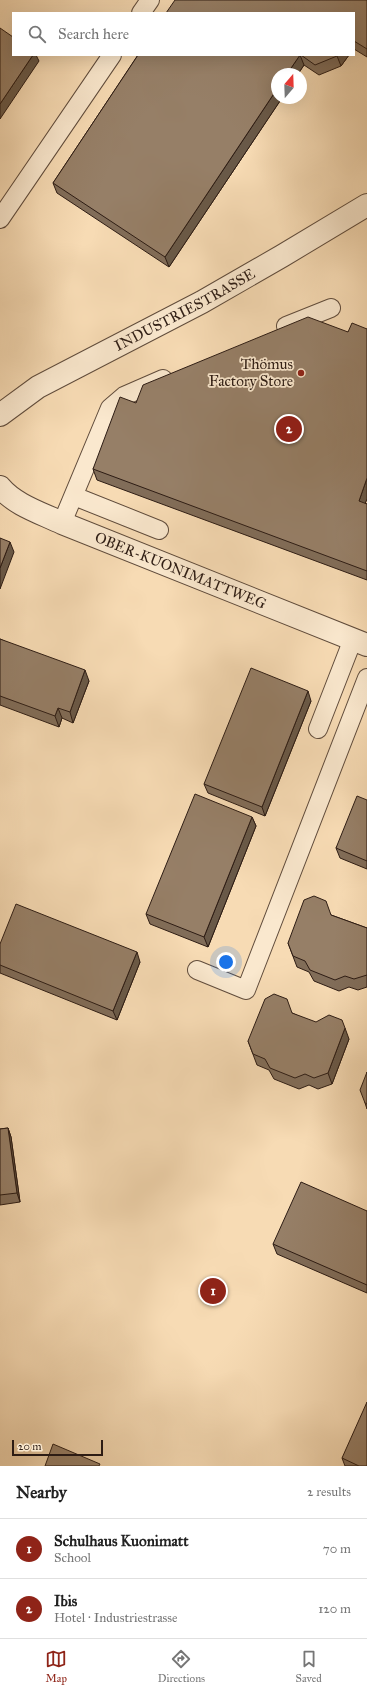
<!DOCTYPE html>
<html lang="en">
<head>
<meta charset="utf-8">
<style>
	body { margin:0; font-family:"IM FELL Great Primer",serif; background:#f2f2f2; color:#222 }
	.compass { position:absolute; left:271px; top:68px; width:36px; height:36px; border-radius:50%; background:#fff; box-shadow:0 4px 16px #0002; rotate:19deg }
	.scale { position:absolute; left:12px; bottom:10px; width:91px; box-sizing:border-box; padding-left:4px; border:2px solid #2d1c14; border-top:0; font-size:11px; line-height:14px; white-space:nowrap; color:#2d1c14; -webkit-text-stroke:3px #fae8ce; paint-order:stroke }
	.you { position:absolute; left:226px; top:962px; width:14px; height:14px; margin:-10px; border:3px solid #fff; border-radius:50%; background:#1a73e8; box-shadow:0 0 0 6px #1a73e833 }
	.badge { display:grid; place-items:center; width:26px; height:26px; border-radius:50%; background:#8f2418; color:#fff; font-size:13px; font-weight:700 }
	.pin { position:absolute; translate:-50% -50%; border:2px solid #fff; box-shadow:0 1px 4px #0006 }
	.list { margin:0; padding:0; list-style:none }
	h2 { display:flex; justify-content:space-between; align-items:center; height:52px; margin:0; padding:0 16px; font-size:17px }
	h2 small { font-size:13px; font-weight:400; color:#767676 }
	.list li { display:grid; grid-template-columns:26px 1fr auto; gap:12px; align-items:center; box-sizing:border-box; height:60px; padding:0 16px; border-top:1px solid #e0e0e0 }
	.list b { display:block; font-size:15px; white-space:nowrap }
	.list p { margin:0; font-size:13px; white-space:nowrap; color:#767676 }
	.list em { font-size:13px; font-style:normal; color:#767676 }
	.icon { flex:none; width:22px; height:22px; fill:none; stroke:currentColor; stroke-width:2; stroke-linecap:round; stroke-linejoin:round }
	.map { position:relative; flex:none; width:367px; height:1466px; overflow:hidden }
	.search { position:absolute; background:#fff; box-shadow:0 4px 16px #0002; left:12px; right:12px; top:12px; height:44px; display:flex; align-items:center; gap:10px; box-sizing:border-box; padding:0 14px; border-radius:0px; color:#767676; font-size:15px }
	.sheet { height:172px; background:#fff }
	nav { display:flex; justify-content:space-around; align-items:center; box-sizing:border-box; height:56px; border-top:1px solid #e0e0e0; background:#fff; font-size:11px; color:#767676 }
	nav a { display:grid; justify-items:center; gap:2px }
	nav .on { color:#8f2418 }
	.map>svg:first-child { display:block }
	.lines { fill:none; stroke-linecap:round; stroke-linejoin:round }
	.lane-casing { stroke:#604c3c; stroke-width:20 }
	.street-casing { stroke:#604c3c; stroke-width:24 }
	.lane { stroke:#fae8ce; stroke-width:18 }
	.street { stroke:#fae8ce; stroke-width:22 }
	.wall { fill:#816d59; stroke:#2d1c14 }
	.shaded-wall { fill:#695948; stroke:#2d1c14 }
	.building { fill:#967f67; stroke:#2d1c14 }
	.poi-dot { fill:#8f2418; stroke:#fae8ce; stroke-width:1.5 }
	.labels { text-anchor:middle; stroke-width:3.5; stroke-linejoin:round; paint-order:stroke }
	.street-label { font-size:15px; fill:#2d1c14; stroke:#fae8ce }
	.poi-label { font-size:15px; fill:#2d1c14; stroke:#fae8ce; text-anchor:end }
</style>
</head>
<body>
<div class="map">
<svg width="367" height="1466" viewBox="0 0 367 1466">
	<rect width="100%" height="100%" fill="#f7dbb4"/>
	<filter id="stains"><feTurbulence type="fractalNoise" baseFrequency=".005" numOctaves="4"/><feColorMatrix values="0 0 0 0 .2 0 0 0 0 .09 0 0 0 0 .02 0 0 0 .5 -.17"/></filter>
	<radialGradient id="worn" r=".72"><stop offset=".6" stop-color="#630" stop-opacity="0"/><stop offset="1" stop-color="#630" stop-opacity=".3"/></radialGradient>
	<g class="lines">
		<defs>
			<path id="lane" d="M 141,13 L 150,0
				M 0,219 L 112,55
				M 286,326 L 331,308
				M 74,496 L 159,530
				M 62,523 L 110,408 L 124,396 L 163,379
				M 318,729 L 353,639
				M 197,970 L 246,990 L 367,678"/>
			<g id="street">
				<path id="s1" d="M 0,415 L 38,387 L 202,302 L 282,256 L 367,205"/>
				<path id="s2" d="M 0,487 C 15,505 41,513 62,523 L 367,645"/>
			</g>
		</defs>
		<use href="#lane" class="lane-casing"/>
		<use href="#street" class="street-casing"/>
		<use href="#lane" class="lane"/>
		<use href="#street" class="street"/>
	</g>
	<path class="wall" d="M 367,0 L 367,57 L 354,49 L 354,13 Z
		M 138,55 L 349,55 L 341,66 L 319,75 L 304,65 L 169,267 L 57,193 L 53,183 Z
		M 367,329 L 367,499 L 365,503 L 367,504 L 367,580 L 97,480 L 93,469 L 136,403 L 348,332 Z
		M 0,639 L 89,681 L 73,723 L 62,718 L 59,727 L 0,705 Z
		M 311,701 L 265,816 L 208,793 L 204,784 Z
		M 367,800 L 367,869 L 340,858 L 336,848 Z
		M 252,817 L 256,826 L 208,947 L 150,924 L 146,914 Z
		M 331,915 L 367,928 L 367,987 L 358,990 L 349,987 L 339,991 L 314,981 L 309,972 L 297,967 L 288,943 Z
		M 0,944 L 140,962 L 117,1020 L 0,973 Z
		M 292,1013 L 349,1039 L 332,1084 L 318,1089 L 309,1085 L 299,1089 L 274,1079 L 269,1070 L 257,1065 L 248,1041 Z
		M 367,1072 L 367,1109 L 365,1103 Z
		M 8,1128 L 11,1137 L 20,1202 L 0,1205 L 0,1129 Z
		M 367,1211 L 367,1293 L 277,1254 L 273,1244 Z
		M 342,1458 L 367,1466 L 345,1466 Z"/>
	<path class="shaded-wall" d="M 33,55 L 36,55 L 39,61 L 0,119 L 0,104 Z
		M 300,55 L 304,65 L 298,74 L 287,74 Z
		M 338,55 L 349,55 L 341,66 L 337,56 Z
		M 277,89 L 277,98 L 282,98 L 169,267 L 165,257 Z
		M 367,478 L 367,499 L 362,511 L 359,501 Z
		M 10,542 L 14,552 L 0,589 L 0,568 Z
		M 85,670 L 89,681 L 73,723 L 70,712 Z
		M 308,691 L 311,701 L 265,816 L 262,807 Z
		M 58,708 L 62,718 L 59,727 L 55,716 Z
		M 252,817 L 256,826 L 208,947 L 204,937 Z
		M 137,952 L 140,962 L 117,1020 L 113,1011 Z
		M 345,1028 L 349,1039 L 332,1084 L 328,1073 Z
		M 8,1128 L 11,1137 L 20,1202 L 17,1193 Z"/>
	<path class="building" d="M 175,0 L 367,0 L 367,49 L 354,41 L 354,13 L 166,13 Z
		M 0,28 L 13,37 L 13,55 L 33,55 L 0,104 Z
		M 138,55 L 300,55 L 287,74 L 277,74 L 277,89 L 165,257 L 53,183 Z
		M 301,55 L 338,55 L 337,56 L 315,65 Z
		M 308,317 L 348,332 L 352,323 L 367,329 L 367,478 L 359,501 L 367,504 L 367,571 L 93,469 L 120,397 L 136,403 L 143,385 Z
		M 0,538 L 10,542 L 0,568 Z
		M 0,639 L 85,670 L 70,712 L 58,708 L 55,716 L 0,696 Z
		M 251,668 L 308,691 L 262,807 L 204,784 Z
		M 195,794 L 252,817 L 204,937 L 146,914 Z
		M 357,796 L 367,800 L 367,861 L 336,848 Z
		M 314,896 L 326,901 L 331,915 L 367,928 L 367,975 L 354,979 L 345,976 L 335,980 L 310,970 L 305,961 L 293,956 L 288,943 L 304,900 Z
		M 16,904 L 137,952 L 113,1011 L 0,965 L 0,944 Z
		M 274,994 L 287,999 L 292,1013 L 316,1022 L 329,1015 L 342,1020 L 345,1028 L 328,1073 L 314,1078 L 305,1074 L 295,1078 L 270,1068 L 265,1059 L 253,1054 L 248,1041 L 265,999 Z
		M 367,1072 L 367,1104 L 365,1103 L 360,1090 Z
		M 8,1128 L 17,1193 L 0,1195 L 0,1129 Z
		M 301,1182 L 367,1211 L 367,1285 L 273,1244 Z
		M 367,1402 L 367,1466 L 359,1466 L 342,1458 Z
		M 53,1444 L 100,1464 L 99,1466 L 45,1466 Z"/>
	<circle class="poi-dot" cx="301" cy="373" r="4"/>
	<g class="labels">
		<g class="street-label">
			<text dy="5" stroke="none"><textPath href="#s1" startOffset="213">INDUSTRIESTRASSE</textPath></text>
			<text dy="5" stroke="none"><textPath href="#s2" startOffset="200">OBER-KUONIMATTWEG</textPath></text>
		</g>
		<g class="poi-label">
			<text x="293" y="369">Thömus<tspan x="293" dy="17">Factory Store</tspan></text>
		</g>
	</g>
	<rect width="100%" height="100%" filter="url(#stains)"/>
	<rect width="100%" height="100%" fill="url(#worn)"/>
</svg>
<svg class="compass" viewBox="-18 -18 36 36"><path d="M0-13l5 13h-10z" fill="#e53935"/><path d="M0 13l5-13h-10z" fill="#767676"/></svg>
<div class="scale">20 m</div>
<div class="you"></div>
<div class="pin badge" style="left:213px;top:1291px">1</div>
<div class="pin badge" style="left:289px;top:429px">2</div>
<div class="search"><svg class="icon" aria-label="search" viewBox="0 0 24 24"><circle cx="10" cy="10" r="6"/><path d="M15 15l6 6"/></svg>Search here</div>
</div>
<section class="sheet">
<h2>Nearby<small>2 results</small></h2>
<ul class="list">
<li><span class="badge">1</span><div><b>Schulhaus Kuonimatt</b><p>School</p></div><em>70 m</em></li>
<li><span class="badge">2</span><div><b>Ibis</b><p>Hotel · Industriestrasse</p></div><em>120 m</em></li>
</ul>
</section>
<nav>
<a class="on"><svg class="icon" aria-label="map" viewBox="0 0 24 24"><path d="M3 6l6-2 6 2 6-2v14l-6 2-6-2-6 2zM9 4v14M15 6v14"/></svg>Map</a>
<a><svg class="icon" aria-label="directions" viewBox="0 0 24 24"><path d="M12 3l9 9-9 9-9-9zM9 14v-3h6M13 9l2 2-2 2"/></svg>Directions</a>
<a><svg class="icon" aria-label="saved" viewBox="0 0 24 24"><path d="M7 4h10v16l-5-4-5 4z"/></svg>Saved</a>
</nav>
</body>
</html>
